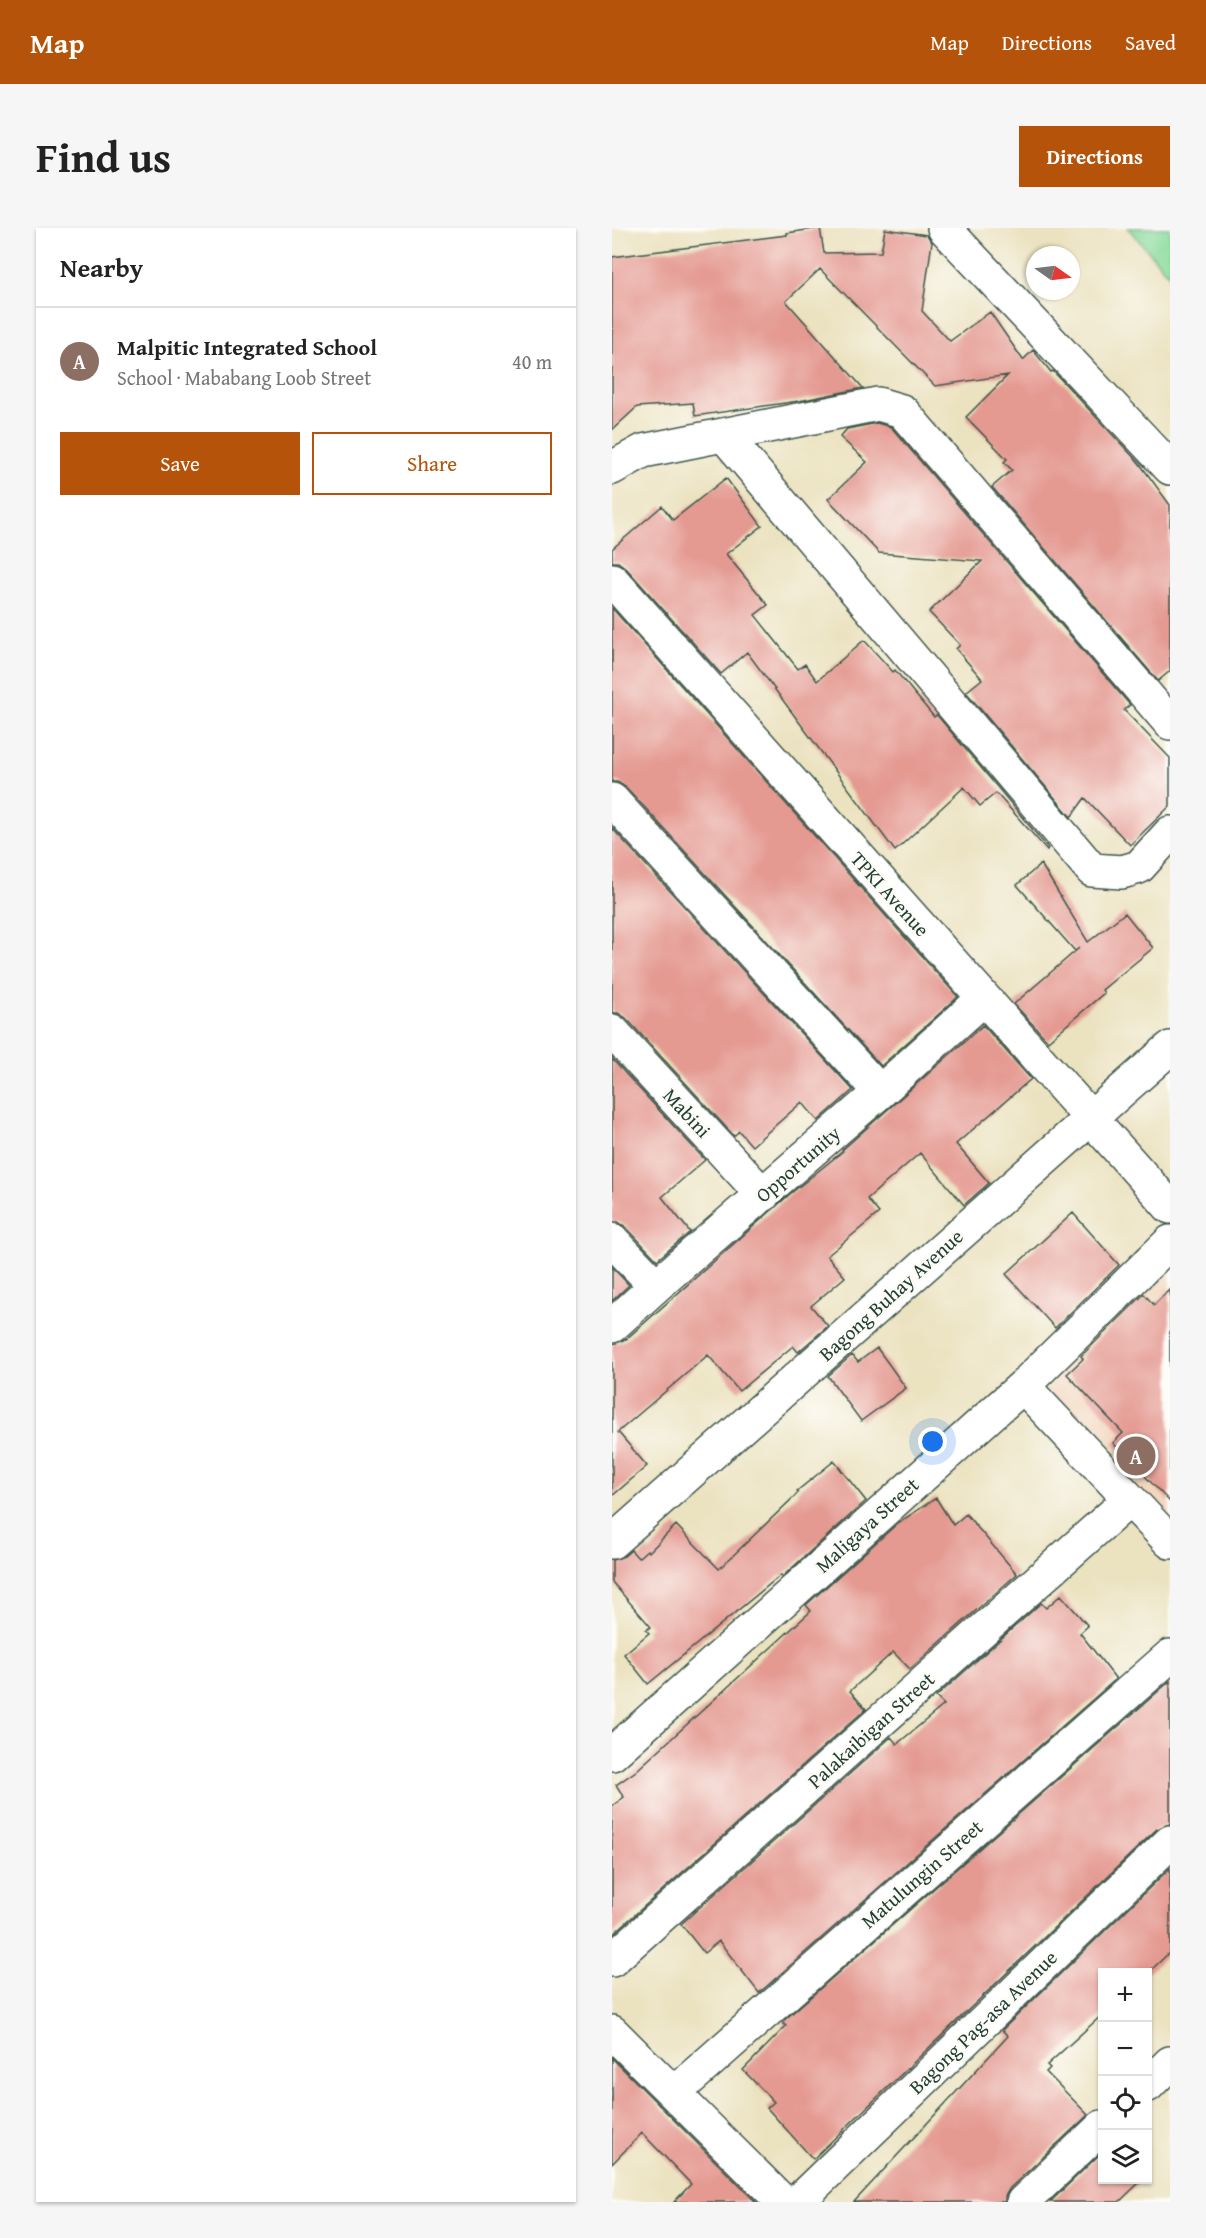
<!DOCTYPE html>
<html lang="en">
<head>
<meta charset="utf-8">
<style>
	body { margin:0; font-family:"Gentium Book Plus",serif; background:#f6f6f6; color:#222 }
	.controls { position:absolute; right:18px; bottom:18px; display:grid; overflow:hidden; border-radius:0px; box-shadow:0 2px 4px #0004 }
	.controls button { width:54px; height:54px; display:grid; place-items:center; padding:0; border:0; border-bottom:2px solid #e0e0e0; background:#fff; color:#222; font:30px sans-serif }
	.compass { position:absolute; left:414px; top:18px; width:54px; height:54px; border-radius:50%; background:#fff; box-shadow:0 2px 4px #0004; rotate:104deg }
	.you { position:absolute; left:321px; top:1214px; width:21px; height:21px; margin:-15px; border:4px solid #fff; border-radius:50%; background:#1a73e8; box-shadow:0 0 0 9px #1a73e833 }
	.badge { display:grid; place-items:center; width:39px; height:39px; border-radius:50%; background:#b45309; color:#fff; font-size:20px; font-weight:700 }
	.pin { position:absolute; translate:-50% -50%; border:3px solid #fff; box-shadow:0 2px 6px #0006 }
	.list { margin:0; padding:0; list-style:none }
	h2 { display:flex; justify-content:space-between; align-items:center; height:78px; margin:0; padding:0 24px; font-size:26px }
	h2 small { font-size:20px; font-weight:400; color:#767676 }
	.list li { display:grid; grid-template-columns:39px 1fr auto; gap:18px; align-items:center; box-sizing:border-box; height:108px; padding:0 24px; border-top:2px solid #e0e0e0 }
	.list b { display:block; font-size:22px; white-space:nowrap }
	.list p { margin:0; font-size:20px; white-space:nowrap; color:#767676 }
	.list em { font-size:20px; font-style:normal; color:#767676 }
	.actions { display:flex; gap:12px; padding:18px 24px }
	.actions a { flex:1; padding:14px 0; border:2px solid #b45309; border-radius:0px; text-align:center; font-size:21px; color:#b45309 }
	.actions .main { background:#b45309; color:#fff }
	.icon { flex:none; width:33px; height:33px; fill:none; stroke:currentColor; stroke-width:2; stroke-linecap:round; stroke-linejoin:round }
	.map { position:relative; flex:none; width:558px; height:1974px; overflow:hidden; border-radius:0px }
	header { display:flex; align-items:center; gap:36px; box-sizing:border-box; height:84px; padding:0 30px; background:#b45309; color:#fff }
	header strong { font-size:28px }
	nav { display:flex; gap:33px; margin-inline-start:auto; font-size:21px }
	.intro { display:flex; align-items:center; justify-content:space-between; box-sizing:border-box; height:144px; padding:0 36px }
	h1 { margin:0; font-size:42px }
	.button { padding:15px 27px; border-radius:0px; background:#b45309; color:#fff; font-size:21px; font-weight:700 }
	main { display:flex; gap:36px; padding:0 36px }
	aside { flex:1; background:#fff; border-radius:0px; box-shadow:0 2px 4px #0004 }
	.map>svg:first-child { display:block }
	.built { fill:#f2d5bd }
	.green { fill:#89db9c; stroke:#548c68; stroke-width:1.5 }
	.building { fill:#e49991 }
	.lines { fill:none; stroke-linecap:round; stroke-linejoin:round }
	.street-casing { stroke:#3e5649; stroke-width:36 }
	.secondary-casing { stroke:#3e5649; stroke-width:36 }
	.street { stroke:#fff; stroke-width:33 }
	.secondary { stroke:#fff; stroke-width:33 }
	.labels { text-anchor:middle; stroke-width:6; stroke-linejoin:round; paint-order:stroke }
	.street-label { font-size:20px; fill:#1f3d34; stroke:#fdfcf7 }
</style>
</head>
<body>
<header>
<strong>Map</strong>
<nav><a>Map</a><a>Directions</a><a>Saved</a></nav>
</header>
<div class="intro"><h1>Find us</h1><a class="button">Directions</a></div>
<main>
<aside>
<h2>Nearby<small></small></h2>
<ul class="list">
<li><span class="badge" style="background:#8d6e63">A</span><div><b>Malpitic Integrated School</b><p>School · Mababang Loob Street</p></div><em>40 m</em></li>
</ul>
<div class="actions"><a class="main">Save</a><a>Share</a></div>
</aside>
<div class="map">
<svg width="558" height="1974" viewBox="0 0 558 1974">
	<rect width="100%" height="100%" fill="#fdfcf7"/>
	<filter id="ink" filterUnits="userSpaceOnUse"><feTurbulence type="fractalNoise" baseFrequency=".0167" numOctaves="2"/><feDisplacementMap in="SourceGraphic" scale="12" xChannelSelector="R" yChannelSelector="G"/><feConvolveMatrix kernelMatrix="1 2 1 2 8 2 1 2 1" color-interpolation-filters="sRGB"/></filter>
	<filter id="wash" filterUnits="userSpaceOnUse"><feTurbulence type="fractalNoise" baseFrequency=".008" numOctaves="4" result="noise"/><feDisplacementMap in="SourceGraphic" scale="24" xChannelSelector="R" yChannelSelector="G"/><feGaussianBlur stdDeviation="1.35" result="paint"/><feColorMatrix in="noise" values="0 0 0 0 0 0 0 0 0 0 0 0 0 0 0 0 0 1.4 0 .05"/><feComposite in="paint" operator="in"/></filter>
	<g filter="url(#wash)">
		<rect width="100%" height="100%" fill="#ebe2c0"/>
		<path class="built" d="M 558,1025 L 558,1300 L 422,1156 Z"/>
		<path class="green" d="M 516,0 L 558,0 L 558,48 Z"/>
		<g id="blocks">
			<path class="building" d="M 208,0 L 212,25 L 269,24 L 273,1 L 315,7 L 320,14 L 310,83 L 338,113 L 378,84 L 411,132 L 421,122 L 439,144 L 441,143 L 528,236 L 558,277 L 558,443 L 546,453 L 380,259 L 400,242 L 392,234 L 395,231 L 354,189 L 396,147 L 323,158 L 208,41 L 174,73 L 251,160 L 187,173 L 83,188 L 81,175 L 25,179 L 0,202 L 0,29 L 175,7 L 175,5 Z
				M 265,195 L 279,199 L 518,477 L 512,482 L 558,530 L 558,578 L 518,617 L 473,570 L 459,589 L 354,464 L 370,451 L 344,421 L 348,417 L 317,384 L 370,333 L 267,325 L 216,271 L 255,234 L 228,209 L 235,201 Z
				M 114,250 L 150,298 L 114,326 L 156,377 L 143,387 L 186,441 L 193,436 L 205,453 L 252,412 L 281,444 L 283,442 L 322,489 L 325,487 L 436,620 L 435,622 L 384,565 L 368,578 L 352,559 L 283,623 L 135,424 L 109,446 L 14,340 L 6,334 L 0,334 L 0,321 L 50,278 L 61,292 Z
				M 0,380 L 346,769 L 269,838 L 14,559 L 6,554 L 0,554 Z
				M 0,600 L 241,862 L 206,893 L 190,874 L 140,918 L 127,903 L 122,908 L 14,790 L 6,785 L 0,785 Z
				M 429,636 L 476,714 L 513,685 L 541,720 L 490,762 L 492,765 L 436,813 L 402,776 L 467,720 L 463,723 L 405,657 Z
				M 371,797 L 419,851 L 344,916 L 377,955 L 352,977 L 308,925 L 255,971 L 267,985 L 215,1028 L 233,1049 L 199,1078 L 216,1098 L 186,1124 L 181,1118 L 127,1163 L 96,1127 L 6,1204 L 35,1238 L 0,1268 L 0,1116 L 13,1112 L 178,966 L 231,923 L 230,922 Z
				M 0,831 L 93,932 L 50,969 L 78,1004 L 45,1032 L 14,999 L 6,994 L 0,994 Z
				M 461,985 L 507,1037 L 443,1100 L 394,1046 Z
				M 0,1039 L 17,1057 L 0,1073 Z
				M 558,1061 L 558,1274 L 501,1215 L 511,1205 L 455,1146 L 471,1131 L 469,1128 L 532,1066 L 542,1077 Z
				M 265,1120 L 294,1160 L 249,1193 L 216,1148 L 240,1127 L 246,1134 Z
				M 222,1233 L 254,1273 L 170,1349 L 169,1347 L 36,1456 L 12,1426 L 37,1405 L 34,1402 L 39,1399 L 0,1354 L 0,1332 L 12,1328 L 19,1322 L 26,1330 L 35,1322 L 37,1324 L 64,1297 L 107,1341 L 186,1265 L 185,1263 Z
				M 324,1270 L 341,1297 L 354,1286 L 405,1346 L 298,1441 L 281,1424 L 238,1463 L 254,1481 L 0,1707 L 0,1578 L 12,1569 L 4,1557 L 24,1543 L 199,1383 L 194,1377 L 286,1295 Z
				M 449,1367 L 476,1398 L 468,1405 L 504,1451 L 147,1765 L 107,1713 L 92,1725 L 69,1696 L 279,1509 L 285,1516 L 332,1477 L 324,1469 L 429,1375 L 434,1380 Z
				M 558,1453 L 558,1596 L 545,1601 L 201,1931 L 155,1880 L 162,1874 L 131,1842 L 174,1798 L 170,1794 Z
				M 558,1640 L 558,1724 L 537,1744 L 490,1744 L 490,1787 L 435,1837 L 438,1840 L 434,1844 L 476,1887 L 398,1960 L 393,1968 L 393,1974 L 242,1974 L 396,1808 L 390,1802 Z
				M 0,1830 L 144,1974 L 62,1974 L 79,1956 L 30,1905 L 0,1936 Z
				M 490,1924 L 490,1952 L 530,1952 L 507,1974 L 438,1974 Z"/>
		</g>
	</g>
	<g filter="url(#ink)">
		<use href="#blocks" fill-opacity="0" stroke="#3e5649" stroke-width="1.5"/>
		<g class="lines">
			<defs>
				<path id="street" d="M 112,207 L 480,642 L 510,644 L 527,639 L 558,605
					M 0,240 L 31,223 L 266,176 L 290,183 L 558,495
					M 0,352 L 558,979
					M 0,572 L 268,864
					M 0,803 L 151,967
					M 0,1012 L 44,1058
					M 0,1098 L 44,1058 L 268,864 L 371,771
					M 411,1158 L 558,1314
					M 0,1314 L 558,820
					M 0,1526 L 411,1158 L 558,1014
					M 0,1732 L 517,1272
					M 0,1804 L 171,1974
					M 536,1857 L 558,1835
					M 62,1865 L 558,1428
					M 185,1974 L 558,1614
					M 411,1974 L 490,1899"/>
				<path id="secondary" d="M 332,0 L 558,240"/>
			</defs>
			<use href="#street" class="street-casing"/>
			<use href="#secondary" class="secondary-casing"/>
			<use href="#street" class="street"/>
			<use href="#secondary" class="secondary"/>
		</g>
	</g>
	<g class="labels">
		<g class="street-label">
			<text transform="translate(278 666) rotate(48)" y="7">TPKI Avenue</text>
			<text transform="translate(75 885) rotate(47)" y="7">Mabini</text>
			<text transform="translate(186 936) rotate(-41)" y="7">Opportunity</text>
			<text transform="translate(279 1067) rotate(-42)" y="7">Bagong Buhay Avenue</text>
			<text transform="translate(255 1297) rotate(-42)" y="7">Maligaya Street</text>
			<text transform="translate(259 1502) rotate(-42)" y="7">Palakaibigan Street</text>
			<text transform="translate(310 1646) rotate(-41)" y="7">Matulungin Street</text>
			<text transform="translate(371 1794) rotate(-44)" y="7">Bagong Pag-asa Avenue</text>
		</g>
	</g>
</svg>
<div class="controls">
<button>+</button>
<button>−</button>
<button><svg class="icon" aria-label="locate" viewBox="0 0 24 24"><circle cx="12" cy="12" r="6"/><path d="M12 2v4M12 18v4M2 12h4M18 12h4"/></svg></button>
<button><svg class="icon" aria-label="layers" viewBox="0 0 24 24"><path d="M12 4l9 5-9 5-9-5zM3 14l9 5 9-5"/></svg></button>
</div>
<svg class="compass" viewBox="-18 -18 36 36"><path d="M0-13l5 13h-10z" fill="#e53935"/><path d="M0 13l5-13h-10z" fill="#767676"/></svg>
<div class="you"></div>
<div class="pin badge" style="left:524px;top:1228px;background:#8d6e63">A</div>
</div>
</main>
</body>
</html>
